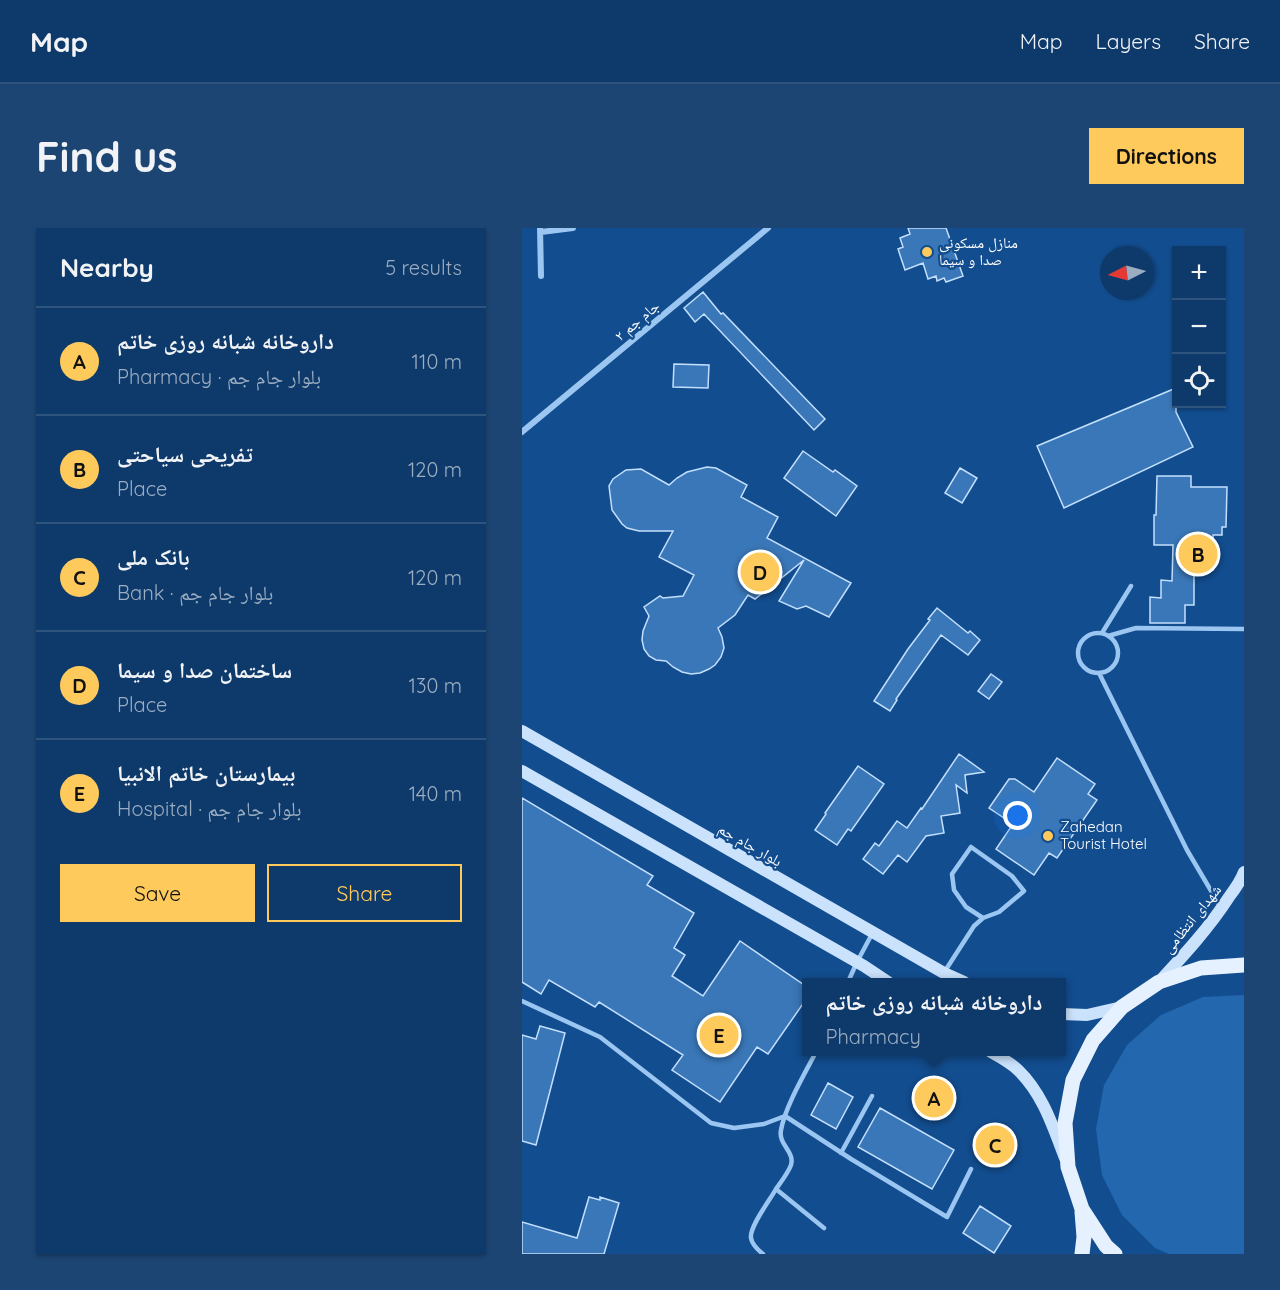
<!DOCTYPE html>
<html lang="en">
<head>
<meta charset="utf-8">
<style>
	body { margin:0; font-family:Quicksand,"Noto Naskh Arabic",sans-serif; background:#1c4573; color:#f1f3f6 }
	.controls { position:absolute; right:18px; top:18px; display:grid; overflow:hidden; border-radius:0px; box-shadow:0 2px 4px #0004 }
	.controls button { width:54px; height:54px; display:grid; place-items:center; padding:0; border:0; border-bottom:2px solid #2e547e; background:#0e3a6b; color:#f1f3f6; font:30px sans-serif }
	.compass { position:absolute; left:578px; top:18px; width:54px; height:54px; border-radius:50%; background:#0e3a6b; box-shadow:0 2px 4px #0004; rotate:264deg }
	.you { position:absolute; left:496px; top:588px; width:21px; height:21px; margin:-15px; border:4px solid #fff; border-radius:50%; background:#1a73e8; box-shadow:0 0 0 9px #1a73e833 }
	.badge { display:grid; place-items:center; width:39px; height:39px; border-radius:50%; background:#ffca5c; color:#111; font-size:20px; font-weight:700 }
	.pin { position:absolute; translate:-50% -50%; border:3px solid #fff; box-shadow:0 2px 6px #0006 }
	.popup { position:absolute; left:280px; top:750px; width:264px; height:78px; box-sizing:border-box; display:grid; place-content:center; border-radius:0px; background:#0e3a6b; filter:drop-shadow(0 2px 4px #0005); font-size:20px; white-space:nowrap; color:#9badc1 }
	.popup b { font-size:22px; color:#f1f3f6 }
	.popup::after { content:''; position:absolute; left:50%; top:100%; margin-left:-12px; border:12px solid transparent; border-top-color:#0e3a6b }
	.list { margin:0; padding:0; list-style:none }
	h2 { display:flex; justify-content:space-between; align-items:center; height:78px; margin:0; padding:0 24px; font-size:26px }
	h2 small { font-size:20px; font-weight:400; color:#9badc1 }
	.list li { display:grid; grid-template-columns:39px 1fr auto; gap:18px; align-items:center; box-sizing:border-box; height:108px; padding:0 24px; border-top:2px solid #2e547e }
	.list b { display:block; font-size:22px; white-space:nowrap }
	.list p { margin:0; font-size:20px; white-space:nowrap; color:#9badc1 }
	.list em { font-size:20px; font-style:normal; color:#9badc1 }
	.actions { display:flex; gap:12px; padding:18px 24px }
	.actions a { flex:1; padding:14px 0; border:2px solid #ffca5c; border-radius:0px; text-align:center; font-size:21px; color:#ffca5c }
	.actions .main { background:#ffca5c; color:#111 }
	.icon { flex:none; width:33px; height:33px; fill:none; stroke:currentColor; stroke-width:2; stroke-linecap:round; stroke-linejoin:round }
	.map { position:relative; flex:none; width:722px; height:1026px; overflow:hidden; border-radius:0px }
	header { display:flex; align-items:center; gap:36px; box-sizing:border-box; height:84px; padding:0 30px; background:#0e3a6b; border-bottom:2px solid #2e547e }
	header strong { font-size:28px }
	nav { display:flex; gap:33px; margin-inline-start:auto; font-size:21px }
	.intro { display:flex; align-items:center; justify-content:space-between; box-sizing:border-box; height:144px; padding:0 36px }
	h1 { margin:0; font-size:42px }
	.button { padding:15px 27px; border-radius:0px; background:#ffca5c; color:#111; font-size:21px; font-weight:700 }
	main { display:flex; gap:36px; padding:0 36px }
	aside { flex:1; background:#0e3a6b; border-radius:0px; box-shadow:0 2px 4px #0004 }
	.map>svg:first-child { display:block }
	.green { fill:#2367ae }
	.building { fill:#3a77b8; stroke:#c3dffd; stroke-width:1.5 }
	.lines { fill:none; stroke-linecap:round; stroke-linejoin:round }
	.service { stroke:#9bc6f2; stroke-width:4.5 }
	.minor { stroke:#9bc6f2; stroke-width:6 }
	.secondary { stroke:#cae2fc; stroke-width:12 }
	.primary { stroke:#e6f1ff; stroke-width:15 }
	.poi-dot { fill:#ffca5c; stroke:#124d8f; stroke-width:2 }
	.labels { text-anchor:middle; stroke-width:4.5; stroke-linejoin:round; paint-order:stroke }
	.poi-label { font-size:15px; fill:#fff; stroke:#124d8f; text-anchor:start }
	.street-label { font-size:15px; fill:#fff; stroke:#124d8f }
</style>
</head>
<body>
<header>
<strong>Map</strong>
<nav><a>Map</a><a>Layers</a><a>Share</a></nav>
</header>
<div class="intro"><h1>Find us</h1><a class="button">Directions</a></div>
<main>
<aside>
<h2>Nearby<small>5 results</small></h2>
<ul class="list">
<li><span class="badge">A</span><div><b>داروخانه شبانه روزی خاتم</b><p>Pharmacy · بلوار جام جم</p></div><em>110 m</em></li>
<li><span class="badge">B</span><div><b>تفریحی سیاحتی</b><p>Place</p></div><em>120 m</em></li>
<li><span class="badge">C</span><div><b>بانک ملی</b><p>Bank · بلوار جام جم</p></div><em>120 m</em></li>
<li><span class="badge">D</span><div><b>ساختمان صدا و سیما</b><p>Place</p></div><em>130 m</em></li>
<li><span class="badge">E</span><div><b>بیمارستان خاتم الانبیا</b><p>Hospital · بلوار جام جم</p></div><em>140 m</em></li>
</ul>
<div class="actions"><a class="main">Save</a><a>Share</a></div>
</aside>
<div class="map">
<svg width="722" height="1026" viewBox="0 0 722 1026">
	<rect width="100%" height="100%" fill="#124d8f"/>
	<path class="green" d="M 722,767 L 722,1026 L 647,1026 L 633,1020 L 600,987 L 580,947 L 574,901 L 582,857 L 605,817 L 639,787 L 681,769 Z"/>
	<path class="building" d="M 386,0 L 424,0 L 441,48 L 424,54 L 422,50 L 415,53 L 414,48 L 406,51 L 401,35 L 383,42 L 376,21 L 381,19 L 378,10 L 388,6 Z
		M 181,64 L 199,86 L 201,85 L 303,191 L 292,202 L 182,86 L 173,94 L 162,80 Z
		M 152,136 L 187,137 L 186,160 L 151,159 Z
		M 654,160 L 654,184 L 671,219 L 542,280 L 515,218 Z
		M 281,223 L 311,244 L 313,242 L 335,258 L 314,288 L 262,250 Z
		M 185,239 L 194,240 L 225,257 L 219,269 L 256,289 L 245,310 L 329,355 L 307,389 L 284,378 L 275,381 L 257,373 L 282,332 L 233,371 L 226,367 L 213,387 L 196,400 L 200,409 L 202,420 L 199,429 L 193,437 L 187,441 L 178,445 L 169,446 L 160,444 L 151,439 L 144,433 L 134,432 L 127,428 L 122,421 L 120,412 L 121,403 L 127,388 L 122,379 L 138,368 L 141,370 L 161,368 L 172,347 L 137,329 L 151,303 L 117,303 L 105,300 L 100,296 L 90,282 L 87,258 L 91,251 L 104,242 L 119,241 L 147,257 L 155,250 L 165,244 Z
		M 438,240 L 455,250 L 440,275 L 423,265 Z
		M 635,248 L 669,248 L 669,259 L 705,259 L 704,299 L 700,299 L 700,307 L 691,307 L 691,342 L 672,342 L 672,377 L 663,377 L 663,395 L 628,395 L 628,369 L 639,370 L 639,352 L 650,353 L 651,317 L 632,317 L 632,287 L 634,287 Z
		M 415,380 L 446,405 L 448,403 L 458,412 L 446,427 L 419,407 L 374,471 L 375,472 L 368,483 L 352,473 L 386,421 L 408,392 L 406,391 Z
		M 469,446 L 480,454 L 467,471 L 456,463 Z
		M 437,526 L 462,544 L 443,547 L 445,565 L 434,557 L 438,585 L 419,588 L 422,605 L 404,608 L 385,634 L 376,627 L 361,646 L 341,631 L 353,615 L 357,618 L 375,593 L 385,600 L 399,580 L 400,581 Z
		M 535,530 L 573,556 L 566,566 L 575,572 L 535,630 L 527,625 L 512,647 L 474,621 L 491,596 L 467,580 L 487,551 L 493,551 L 512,564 Z
		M 336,538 L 362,556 L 329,603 L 326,601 L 315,617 L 293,602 L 304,586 L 303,585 Z
		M 0,570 L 131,648 L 125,657 L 172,685 L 152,720 L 163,727 L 150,748 L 181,768 L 218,713 L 285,759 L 285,770 L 246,826 L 235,819 L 198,874 L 150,842 L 161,827 L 77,774 L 73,779 L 27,752 L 19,766 L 0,754 Z
		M 18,798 L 43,805 L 14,917 L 0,913 L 0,807 L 14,811 Z
		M 306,855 L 331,869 L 314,901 L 289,887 Z
		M 358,880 L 432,922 L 410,961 L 336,919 Z
		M 67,969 L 78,972 L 78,969 L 97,975 L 82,1026 L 0,1026 L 0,994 L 55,1010 Z
		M 458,978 L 489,998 L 472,1025 L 441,1005 Z"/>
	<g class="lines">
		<path class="service" d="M 580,405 L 609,358
			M556 425a20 20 0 1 1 40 0a20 20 0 1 1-40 0Z
			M 586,408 L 614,400 L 722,401
			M 577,445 L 665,622 L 698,678
			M 423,743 L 452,698 L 461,690 L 477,684 L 502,663 L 490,648 L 449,619 L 430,646 L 432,662 L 444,679 L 461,690
			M 326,754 L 335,734 L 351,704
			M 0,773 L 78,809 L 189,895 L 212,900 L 242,896 L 263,888 L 329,931 L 425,989 L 449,941
			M 294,824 C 283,845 263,879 259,902 C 256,917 273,923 269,937 C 266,945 259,954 254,961 L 302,1000
			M 319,925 L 350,868
			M 241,1026 C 236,1022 230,1017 229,1010 C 227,999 248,972 254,961"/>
		<path class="minor" d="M 18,0 L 19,48
			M 19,4 L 51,0
			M 0,204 L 246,0"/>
		<path class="secondary" d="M 0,503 L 422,745 L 442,754
			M 0,543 L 342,738 L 366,754
			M 637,754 C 662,727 687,700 707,669 C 713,661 719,653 722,644
			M 540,786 L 565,787 L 600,779
			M 469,824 C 478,829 489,835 496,842 C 521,866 531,899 543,930"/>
		<path class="primary" d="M 560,984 L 562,1009 L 560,1026
			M 593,1026 L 584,1018 L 560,981 L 546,939 L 543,895 L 551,852 L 571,812 L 600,779 L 637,754 L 679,740 L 722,737"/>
	</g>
	<g class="poi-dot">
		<circle cx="405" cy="24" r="6"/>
		<circle cx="526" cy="608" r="6"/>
	</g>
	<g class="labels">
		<g class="poi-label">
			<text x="417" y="20">منازل مسکونی<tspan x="417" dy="17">صدا و سیما</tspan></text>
			<text x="538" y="604">Zahedan<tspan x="538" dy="17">Tourist Hotel</tspan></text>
		</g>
		<g class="street-label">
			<text transform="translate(115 93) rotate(-40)" y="5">جام جم ۲</text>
			<text transform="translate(228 617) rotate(30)" y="5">بلوار جام جم</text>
			<text transform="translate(670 691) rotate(-51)" y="5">شهدای انتظامی</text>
		</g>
	</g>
</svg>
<div class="controls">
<button>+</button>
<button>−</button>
<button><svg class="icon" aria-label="locate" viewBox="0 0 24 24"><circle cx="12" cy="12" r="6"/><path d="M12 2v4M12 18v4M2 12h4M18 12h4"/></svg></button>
</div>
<svg class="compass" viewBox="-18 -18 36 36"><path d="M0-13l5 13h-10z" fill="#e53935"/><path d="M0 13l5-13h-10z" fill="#9badc1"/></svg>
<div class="you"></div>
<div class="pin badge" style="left:412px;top:870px">A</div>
<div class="popup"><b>داروخانه شبانه روزی خاتم</b>Pharmacy</div>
<div class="pin badge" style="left:676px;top:326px">B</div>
<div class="pin badge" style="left:473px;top:917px">C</div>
<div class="pin badge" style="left:238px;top:344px">D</div>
<div class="pin badge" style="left:197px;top:807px">E</div>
</div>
</main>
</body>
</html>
